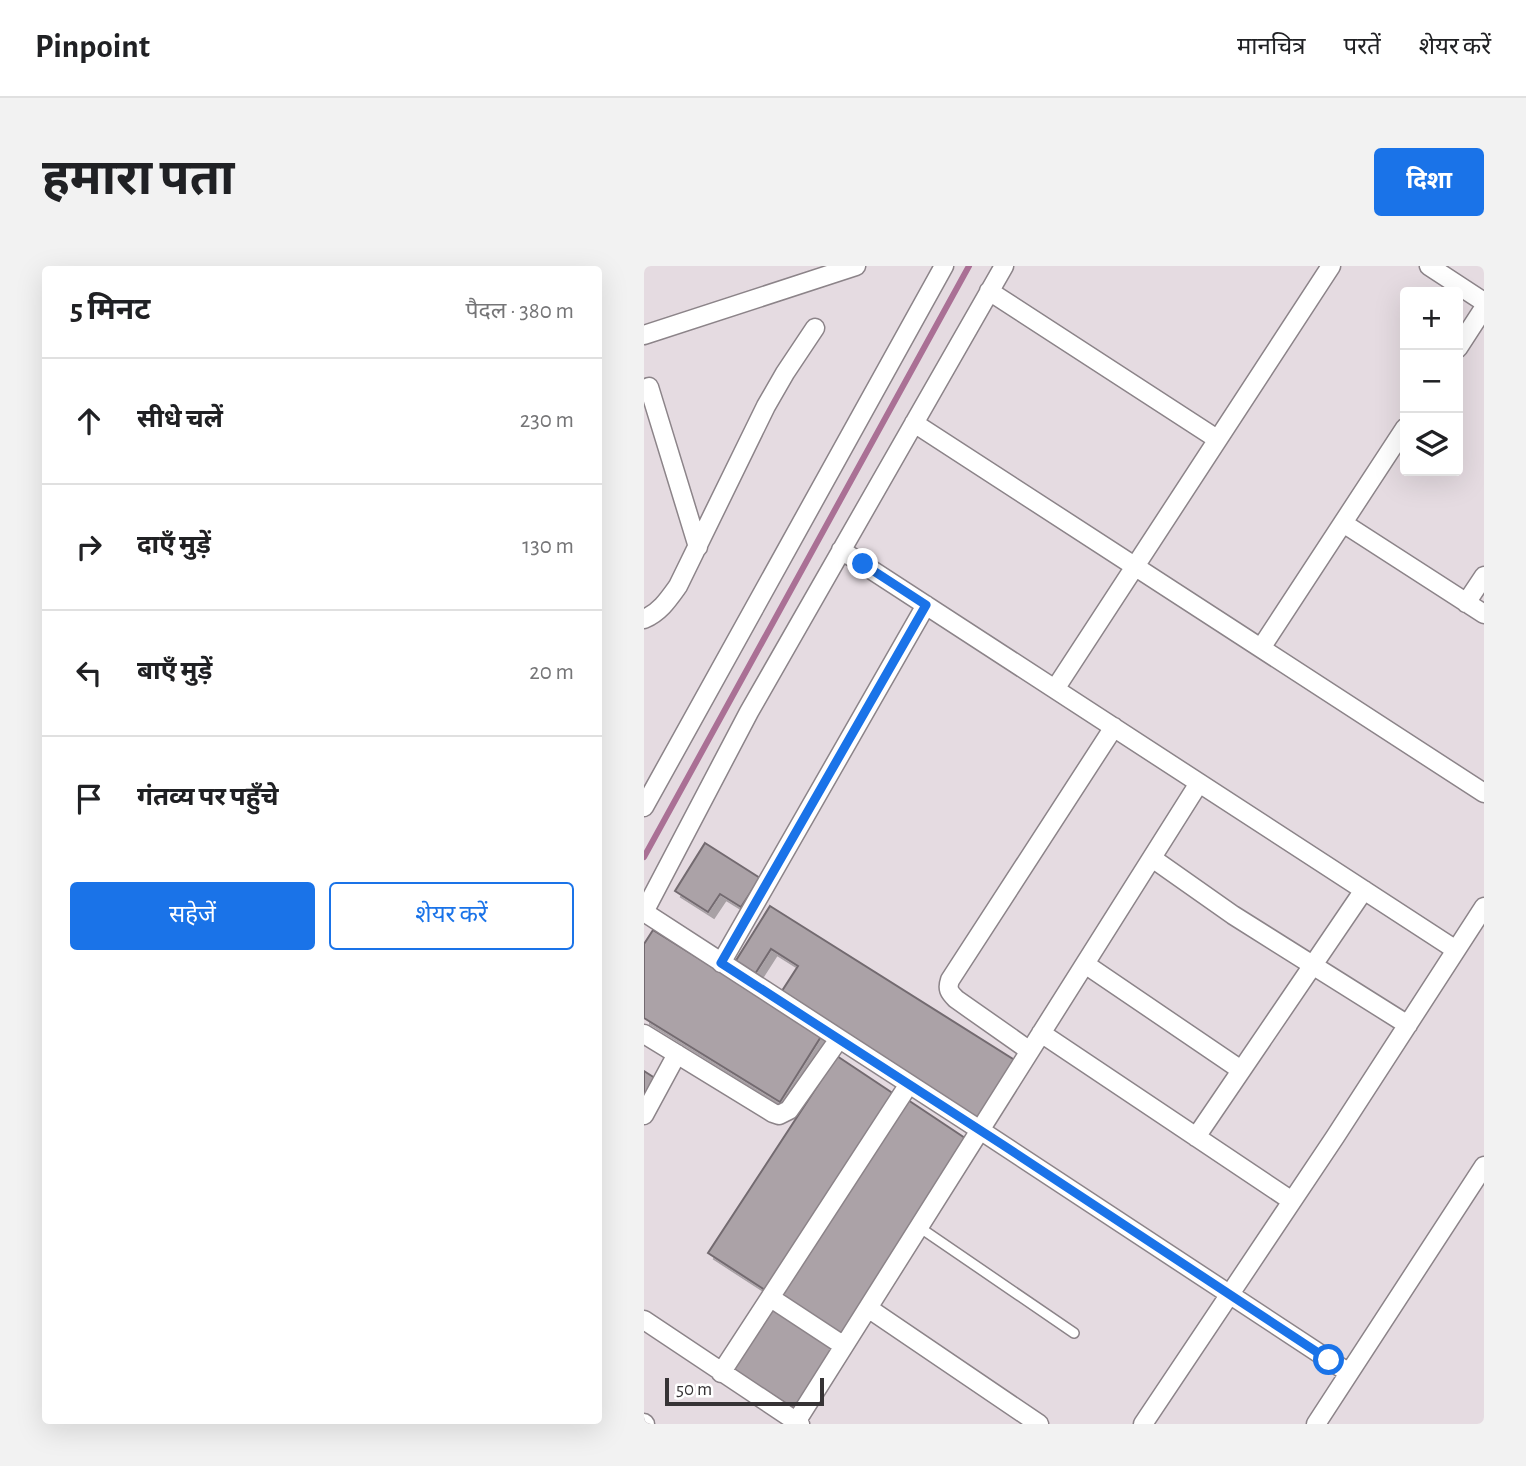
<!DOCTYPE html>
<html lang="hi">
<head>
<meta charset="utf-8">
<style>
	body { margin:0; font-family:"Alegreya Sans","Noto Sans Devanagari",sans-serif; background:#f2f2f2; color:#202124 }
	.controls { position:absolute; right:21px; top:21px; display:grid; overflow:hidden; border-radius:7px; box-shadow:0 7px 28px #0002 }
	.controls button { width:63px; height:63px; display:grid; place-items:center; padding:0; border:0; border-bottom:2px solid #e0e0e0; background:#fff; color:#202124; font:35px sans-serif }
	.scale { position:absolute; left:21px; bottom:18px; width:159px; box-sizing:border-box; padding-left:7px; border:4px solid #363335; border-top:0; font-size:19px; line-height:24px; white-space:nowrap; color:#363335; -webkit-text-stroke:5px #fff; paint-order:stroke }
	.stop { position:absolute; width:21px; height:21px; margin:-16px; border:5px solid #1a73e8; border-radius:50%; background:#fff }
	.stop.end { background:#1a73e8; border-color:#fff; box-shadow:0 2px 7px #0008 }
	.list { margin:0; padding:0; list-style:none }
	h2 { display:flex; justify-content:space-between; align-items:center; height:91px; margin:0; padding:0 28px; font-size:30px }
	h2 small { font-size:23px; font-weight:400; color:#757577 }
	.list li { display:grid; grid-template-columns:46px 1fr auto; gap:21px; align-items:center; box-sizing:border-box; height:126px; padding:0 28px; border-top:2px solid #e0e0e0 }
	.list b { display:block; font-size:26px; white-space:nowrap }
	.list em { font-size:23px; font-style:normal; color:#757577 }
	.actions { display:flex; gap:14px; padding:21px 28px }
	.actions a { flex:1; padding:16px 0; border:2px solid #1a73e8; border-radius:7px; text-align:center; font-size:24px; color:#1a73e8 }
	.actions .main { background:#1a73e8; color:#fff }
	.icon { flex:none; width:38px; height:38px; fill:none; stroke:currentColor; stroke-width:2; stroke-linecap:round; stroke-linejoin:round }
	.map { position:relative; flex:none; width:840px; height:1158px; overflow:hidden; border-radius:7px }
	header { display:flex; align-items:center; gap:42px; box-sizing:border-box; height:98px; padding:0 35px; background:#fff; border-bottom:2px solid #e0e0e0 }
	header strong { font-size:33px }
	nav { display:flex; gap:38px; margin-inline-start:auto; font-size:24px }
	.intro { display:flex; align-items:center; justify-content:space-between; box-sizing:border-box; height:168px; padding:0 42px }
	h1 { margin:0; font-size:49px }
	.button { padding:18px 32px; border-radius:7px; background:#1a73e8; color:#fff; font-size:24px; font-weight:700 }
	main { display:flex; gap:42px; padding:0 42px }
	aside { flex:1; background:#fff; border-radius:7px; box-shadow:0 7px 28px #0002 }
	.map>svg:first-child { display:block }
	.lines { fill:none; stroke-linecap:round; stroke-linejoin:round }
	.stream { stroke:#aa7095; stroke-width:6 }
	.building { fill:#aba2a7; stroke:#736b70; stroke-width:2; filter:url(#shadow) }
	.service-casing { stroke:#8c8489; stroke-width:12 }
	.minor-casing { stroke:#8c8489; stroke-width:21 }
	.service { stroke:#fff; stroke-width:9 }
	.minor { stroke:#fff; stroke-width:18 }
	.route { stroke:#1a73e8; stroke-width:9 }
</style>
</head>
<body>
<header>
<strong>Pinpoint</strong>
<nav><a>मानचित्र</a><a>परतें</a><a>शेयर करें</a></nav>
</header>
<div class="intro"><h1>हमारा पता</h1><a class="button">दिशा</a></div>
<main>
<aside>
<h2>5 मिनट<small>पैदल · 380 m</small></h2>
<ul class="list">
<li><svg class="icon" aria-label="ahead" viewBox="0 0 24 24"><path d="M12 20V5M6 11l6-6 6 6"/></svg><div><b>सीधे चलें</b></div><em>230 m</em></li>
<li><svg class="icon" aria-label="right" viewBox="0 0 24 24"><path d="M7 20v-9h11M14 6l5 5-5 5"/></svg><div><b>दाएँ मुड़ें</b></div><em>130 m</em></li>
<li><svg class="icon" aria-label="left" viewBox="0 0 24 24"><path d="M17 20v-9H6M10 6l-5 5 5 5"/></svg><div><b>बाएँ मुड़ें</b></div><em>20 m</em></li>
<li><svg class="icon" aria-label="arrive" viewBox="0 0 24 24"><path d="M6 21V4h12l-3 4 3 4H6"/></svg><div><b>गंतव्य पर पहुँचे</b></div></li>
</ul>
<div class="actions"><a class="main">सहेजें</a><a>शेयर करें</a></div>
</aside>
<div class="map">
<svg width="840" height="1158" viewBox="0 0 840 1158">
	<defs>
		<filter id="shadow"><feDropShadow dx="6" dy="6" stdDeviation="0" flood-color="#0004"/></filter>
	</defs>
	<rect width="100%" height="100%" fill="#e5dbe1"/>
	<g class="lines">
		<path class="stream" d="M 0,591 L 325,0"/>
	</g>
	<path class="building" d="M 61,577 L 116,612 L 97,641 L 76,628 L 64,646 L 31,625 Z
		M 126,640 L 377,798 L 340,856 L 136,728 L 154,700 L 127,683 L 111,708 L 91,696 Z
		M 9,664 L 178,769 L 136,836 L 0,752 L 0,678 Z
		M 193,790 L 253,830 L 124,1026 L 64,987 Z
		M 0,805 L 14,814 L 0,839 Z
		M 264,834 L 324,874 L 196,1070 L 136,1031 Z
		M 126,1041 L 193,1083 L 154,1145 L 88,1103 Z"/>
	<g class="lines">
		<defs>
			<path id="service" d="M 275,961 L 430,1067"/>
			<path id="minor" d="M 360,0 L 105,446 L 0,646 L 336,864 L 705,1107
				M 785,0 L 840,36
				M 345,25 L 573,173
				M 0,69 L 212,0
				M 814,82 L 840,42
				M 5,121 L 54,281
				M 270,157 L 840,527
				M 699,257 L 840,348
				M 197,284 L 812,684
				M 822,337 L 840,310
				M 0,353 C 16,346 24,334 34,320 L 122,140 L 141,107 L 171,62
				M 617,382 L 761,162
				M 411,423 L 687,0
				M 0,541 L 300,0
				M 508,592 L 589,649 L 764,759
				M 77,697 L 282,339
				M 441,698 L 597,804
				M 397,767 L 648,935
				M 0,768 L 129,847 L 135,849 L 145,844 L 195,773
				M 386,785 L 312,733 C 305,726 303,723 306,714 L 470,461
				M 0,849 L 33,788
				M 552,871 L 720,624
				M 127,1032 L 200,1080
				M 224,1042 L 395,1158
				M 0,1054 L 156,1158
				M 77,1107 L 265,818
				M 152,1156 L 555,517
				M 0,1157 L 1,1158
				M 499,1158 L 691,871 L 840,641
				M 672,1158 L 840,900"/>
		</defs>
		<use href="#service" class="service-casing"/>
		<use href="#minor" class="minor-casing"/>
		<use href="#service" class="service"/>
		<use href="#minor" class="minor"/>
	</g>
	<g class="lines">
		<path class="route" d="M 219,298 L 282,339 L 77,697 L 359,879 L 685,1094"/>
	</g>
</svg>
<div class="controls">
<button>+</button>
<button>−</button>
<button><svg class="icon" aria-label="layers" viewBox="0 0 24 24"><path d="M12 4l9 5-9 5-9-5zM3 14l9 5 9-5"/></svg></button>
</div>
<div class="scale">50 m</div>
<div class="stop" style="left:685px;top:1094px"></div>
<div class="stop end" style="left:219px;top:298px"></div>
</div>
</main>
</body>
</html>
